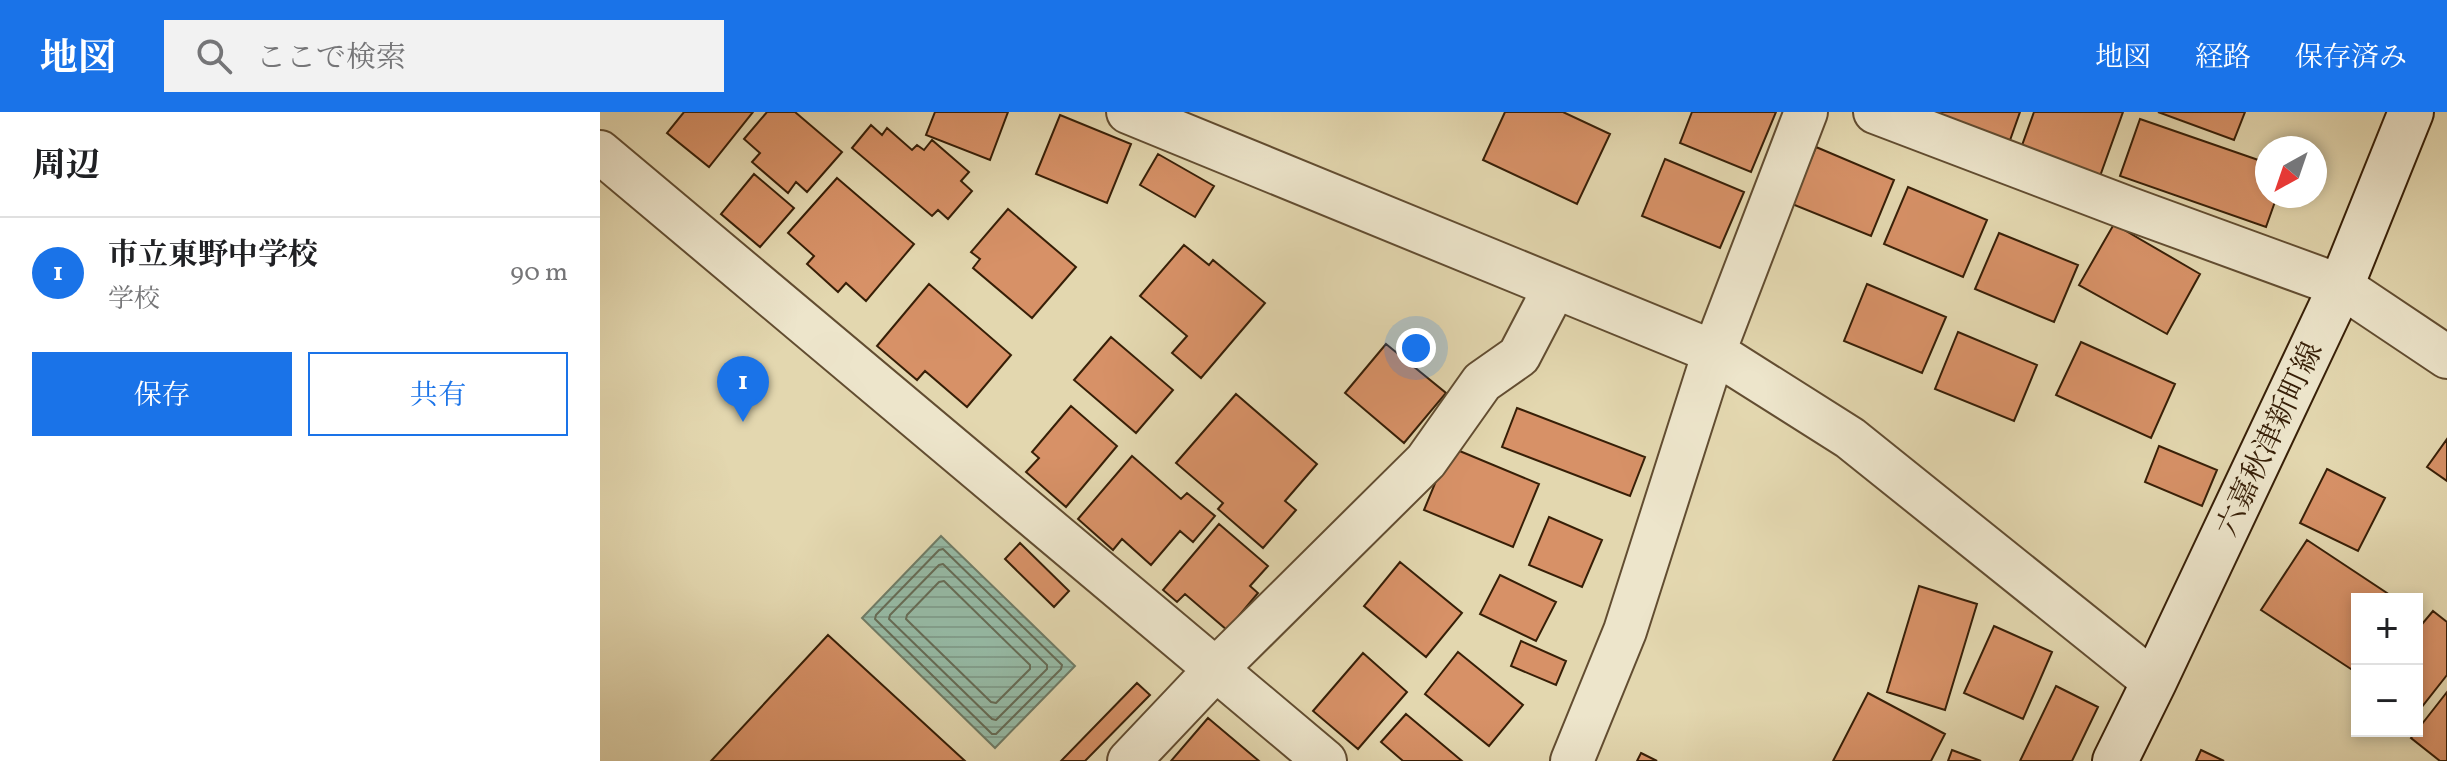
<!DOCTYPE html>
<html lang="ja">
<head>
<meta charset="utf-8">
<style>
	body { margin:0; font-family:Vollkorn,"Noto Serif JP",serif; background:#f2f2f2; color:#202124 }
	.controls { position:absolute; right:24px; bottom:24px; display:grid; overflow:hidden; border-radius:0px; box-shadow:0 4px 12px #0003 }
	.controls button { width:72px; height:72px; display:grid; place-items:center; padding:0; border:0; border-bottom:2px solid #e0e0e0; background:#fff; color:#202124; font:40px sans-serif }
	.compass { position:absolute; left:1655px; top:24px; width:72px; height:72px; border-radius:50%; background:#fff; box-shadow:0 4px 12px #0003; rotate:220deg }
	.you { position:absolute; left:816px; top:236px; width:28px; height:28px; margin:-20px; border:6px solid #fff; border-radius:50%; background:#1a73e8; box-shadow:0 0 0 12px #1a73e833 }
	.badge { display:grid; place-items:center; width:52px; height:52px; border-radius:50%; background:#1a73e8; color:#fff; font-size:26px; font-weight:700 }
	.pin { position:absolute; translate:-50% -66px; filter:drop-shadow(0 2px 4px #0008) }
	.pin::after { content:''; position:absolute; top:42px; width:28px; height:24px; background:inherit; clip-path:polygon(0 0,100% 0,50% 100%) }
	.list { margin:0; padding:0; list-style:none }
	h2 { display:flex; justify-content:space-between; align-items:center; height:104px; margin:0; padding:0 32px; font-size:34px }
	h2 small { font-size:26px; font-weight:400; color:#757577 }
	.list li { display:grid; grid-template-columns:52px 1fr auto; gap:24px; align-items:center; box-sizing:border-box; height:112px; padding:0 32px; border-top:2px solid #e0e0e0 }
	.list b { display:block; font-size:30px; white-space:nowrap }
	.list p { margin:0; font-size:26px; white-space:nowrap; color:#757577 }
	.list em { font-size:26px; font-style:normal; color:#757577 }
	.actions { display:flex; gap:16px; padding:24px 32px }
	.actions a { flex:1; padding:18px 0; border:2px solid #1a73e8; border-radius:0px; text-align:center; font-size:28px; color:#1a73e8 }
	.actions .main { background:#1a73e8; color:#fff }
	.icon { flex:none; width:44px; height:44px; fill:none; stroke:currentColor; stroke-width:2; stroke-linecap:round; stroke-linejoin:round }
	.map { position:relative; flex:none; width:1847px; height:649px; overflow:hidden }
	header { display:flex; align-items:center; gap:48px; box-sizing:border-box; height:112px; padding:0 40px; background:#1a73e8; color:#fff }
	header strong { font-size:38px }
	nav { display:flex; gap:44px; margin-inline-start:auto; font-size:28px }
	.search { width:560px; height:72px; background:#f2f2f2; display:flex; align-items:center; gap:20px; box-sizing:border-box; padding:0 28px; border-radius:0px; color:#757577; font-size:30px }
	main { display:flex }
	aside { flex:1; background:#fff }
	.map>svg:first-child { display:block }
	.water { fill:url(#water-rules); stroke:#707c66; stroke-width:2 }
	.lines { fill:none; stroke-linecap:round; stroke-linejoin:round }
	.shore { stroke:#666c56; stroke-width:2 }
	.building { fill:#d79167; stroke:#371f07; stroke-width:2 }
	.street-casing { stroke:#624d31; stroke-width:46 }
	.secondary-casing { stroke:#371f07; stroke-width:48 }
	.street { stroke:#ede5cb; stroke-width:42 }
	.secondary { stroke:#ede5cb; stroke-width:44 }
	.labels { text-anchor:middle; stroke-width:8; stroke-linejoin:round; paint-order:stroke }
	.street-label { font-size:30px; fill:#371f07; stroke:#ede5cb }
</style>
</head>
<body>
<header>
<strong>地図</strong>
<div class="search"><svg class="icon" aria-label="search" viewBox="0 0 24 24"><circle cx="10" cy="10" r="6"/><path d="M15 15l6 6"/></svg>ここで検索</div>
<nav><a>地図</a><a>経路</a><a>保存済み</a></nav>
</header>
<main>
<aside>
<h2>周辺<small></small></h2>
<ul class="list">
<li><span class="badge">1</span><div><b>市立東野中学校</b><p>学校</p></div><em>90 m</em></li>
</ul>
<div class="actions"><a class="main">保存</a><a>共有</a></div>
</aside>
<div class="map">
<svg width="1847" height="649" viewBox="0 0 1847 649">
	<defs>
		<pattern id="water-rules" width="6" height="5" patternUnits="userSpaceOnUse" patternTransform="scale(2)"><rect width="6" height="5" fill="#96baa5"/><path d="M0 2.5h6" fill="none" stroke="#829f8d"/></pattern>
	</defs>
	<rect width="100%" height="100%" fill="#e3d7af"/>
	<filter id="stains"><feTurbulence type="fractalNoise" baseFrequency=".0025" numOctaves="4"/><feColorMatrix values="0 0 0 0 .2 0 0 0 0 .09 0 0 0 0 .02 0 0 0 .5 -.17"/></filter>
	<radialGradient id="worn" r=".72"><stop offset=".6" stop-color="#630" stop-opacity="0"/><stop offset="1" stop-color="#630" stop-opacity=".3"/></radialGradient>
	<path class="water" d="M 341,424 L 475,554 L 395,636 L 262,506 Z"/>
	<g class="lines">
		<path class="shore" d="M 343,437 L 462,553 L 461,557 L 396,622 L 392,622 L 275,507 L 276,503 L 339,438 Z
			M 343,452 L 447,553 L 447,557 L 396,608 L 392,607 L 289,507 L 290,503 L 339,453 Z
			M 344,469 L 430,553 L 430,557 L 396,591 L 391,590 L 306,507 L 307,503 L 339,470 Z"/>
	</g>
	<path class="building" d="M 84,0 L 153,0 L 109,55 L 67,21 Z
		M 167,0 L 195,0 L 242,40 L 207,80 L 196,70 L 188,81 L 152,50 L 160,41 L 144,27 Z
		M 335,0 L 408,0 L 390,48 L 326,23 Z
		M 905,0 L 963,0 L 1010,22 L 977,92 L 883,48 Z
		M 1092,0 L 1176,0 L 1151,60 L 1080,31 Z
		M 1331,0 L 1420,0 L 1408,34 Z
		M 1434,0 L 1523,0 L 1499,67 L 1420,39 Z
		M 1558,0 L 1645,0 L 1634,28 Z
		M 460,3 L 531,32 L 507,91 L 436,62 Z
		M 1540,7 L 1667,51 L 1667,84 L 1677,84 L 1666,115 L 1520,64 Z
		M 271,13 L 282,23 L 287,16 L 312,38 L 317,33 L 324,38 L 332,28 L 369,60 L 361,69 L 372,79 L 348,107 L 338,98 L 332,104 L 252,36 Z
		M 1216,35 L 1294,68 L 1271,124 L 1192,92 Z
		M 558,42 L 614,74 L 595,105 L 540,73 Z
		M 1065,47 L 1144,80 L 1120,136 L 1042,104 Z
		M 154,62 L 194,96 L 160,135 L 121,102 Z
		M 237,66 L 314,132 L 266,189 L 246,171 L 238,180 L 207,152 L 214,144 L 188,121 Z
		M 1308,75 L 1387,108 L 1363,165 L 1284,132 Z
		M 408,97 L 476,155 L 432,206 L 373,156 L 380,147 L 371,140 Z
		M 1514,112 L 1600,162 L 1567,222 L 1479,173 Z
		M 1399,121 L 1478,153 L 1454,210 L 1375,177 Z
		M 584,133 L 609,153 L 613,148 L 665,191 L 601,266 L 572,241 L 587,224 L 540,184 Z
		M 329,172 L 411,243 L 367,295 L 325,259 L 317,268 L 277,234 Z
		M 1267,172 L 1346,205 L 1322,261 L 1244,229 Z
		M 1358,220 L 1437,253 L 1414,309 L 1335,277 Z
		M 511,225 L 573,278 L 536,321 L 474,268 Z
		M 1481,230 L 1575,272 L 1551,326 L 1456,283 Z
		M 786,232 L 846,281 L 804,331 L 745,281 Z
		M 636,282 L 717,352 L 685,389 L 696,398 L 663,436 L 618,397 L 623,391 L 576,351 Z
		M 471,294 L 517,334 L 466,395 L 426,360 L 439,346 L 432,340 Z
		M 917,296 L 1045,345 L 1030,384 L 902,335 Z
		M 1847,327 L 1847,369 L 1827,355 Z
		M 1559,334 L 1617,358 L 1602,394 L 1545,370 Z
		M 850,335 L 939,372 L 913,435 L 824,398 Z
		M 532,344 L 581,387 L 587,381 L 615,404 L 593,430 L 580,419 L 551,453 L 522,427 L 513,438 L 478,407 Z
		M 1727,357 L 1785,386 L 1758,439 L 1700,411 Z
		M 949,405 L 1002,428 L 982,475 L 929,453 Z
		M 619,412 L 668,454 L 650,474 L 658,481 L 627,518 L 585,482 L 577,490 L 563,478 Z
		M 1707,428 L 1796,487 L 1757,487 L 1757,561 L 1661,498 Z
		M 420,431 L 469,479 L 454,495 L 405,447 Z
		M 800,450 L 862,501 L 826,545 L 764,494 Z
		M 900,463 L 956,490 L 936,529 L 880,502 Z
		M 1319,474 L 1377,492 L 1345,598 L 1287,580 Z
		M 1833,499 L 1847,510 L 1847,563 L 1817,601 L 1817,518 Z
		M 1394,514 L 1452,540 L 1423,607 L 1364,581 Z
		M 228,523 L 365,649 L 111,649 Z
		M 921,529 L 966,549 L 956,573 L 911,554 Z
		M 858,540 L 923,593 L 889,634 L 825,582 Z
		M 763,541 L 807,580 L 758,637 L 713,599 Z
		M 537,571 L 550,583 L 485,649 L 461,649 Z
		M 1456,574 L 1498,595 L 1472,649 L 1420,649 Z
		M 1847,580 L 1847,649 L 1840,649 L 1811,626 Z
		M 1268,581 L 1345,622 L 1331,649 L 1233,649 Z
		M 806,602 L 862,649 L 803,649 L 781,630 Z
		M 608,606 L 659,649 L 571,649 Z
		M 1352,638 L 1381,649 L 1348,649 Z
		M 1601,638 L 1624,649 L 1596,649 Z
		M 1041,641 L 1057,649 L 1037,649 Z"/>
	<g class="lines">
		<defs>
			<path id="street" d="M 528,0 L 1114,240 L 1250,326 L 1554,570
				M 1275,0 L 1530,97 L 1741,174 L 1847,245
				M 0,40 L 725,649
				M 529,649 L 617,556 L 826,349 L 882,270 L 919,244 L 955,175
				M 972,649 L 1025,519 L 1114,240 L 1206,0"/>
			<path id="secondary" d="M 1515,649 L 1554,570 L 1741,174 L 1811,0"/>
		</defs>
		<use href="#street" class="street-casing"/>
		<use href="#secondary" class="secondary-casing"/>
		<use href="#street" class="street"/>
		<use href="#secondary" class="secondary"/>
	</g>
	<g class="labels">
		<g class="street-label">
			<text transform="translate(1669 327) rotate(-65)" y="10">六嘉秋津新町線</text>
		</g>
	</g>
	<rect width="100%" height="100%" filter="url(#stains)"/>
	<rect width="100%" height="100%" fill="url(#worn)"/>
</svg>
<div class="controls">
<button>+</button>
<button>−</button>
</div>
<svg class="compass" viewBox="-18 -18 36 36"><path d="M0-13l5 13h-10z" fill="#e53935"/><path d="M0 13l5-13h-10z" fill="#757577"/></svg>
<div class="you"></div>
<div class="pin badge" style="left:143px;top:310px">1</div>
</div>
</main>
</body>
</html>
